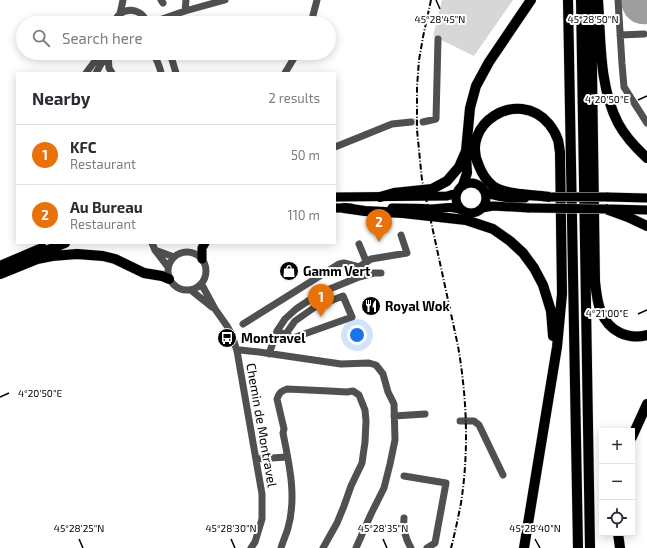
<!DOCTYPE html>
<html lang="en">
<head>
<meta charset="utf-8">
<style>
	body { margin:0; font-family:"Exo 2",sans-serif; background:#f2f2f3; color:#2b2b33 }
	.controls { position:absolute; right:12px; bottom:12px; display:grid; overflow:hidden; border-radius:0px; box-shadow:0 2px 10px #0003 }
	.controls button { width:36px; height:36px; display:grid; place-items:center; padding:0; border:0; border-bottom:1px solid #e1e1e2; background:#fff; color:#2b2b33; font:20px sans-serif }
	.you { position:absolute; left:357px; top:335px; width:14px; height:14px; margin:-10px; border:3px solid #fff; border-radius:50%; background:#1a73e8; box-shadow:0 0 0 6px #1a73e833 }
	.badge { display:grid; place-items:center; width:26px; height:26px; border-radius:50%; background:#2563eb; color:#fff; font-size:13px; font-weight:700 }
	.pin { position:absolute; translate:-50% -33px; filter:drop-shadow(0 1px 2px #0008) }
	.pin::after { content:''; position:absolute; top:21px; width:14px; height:12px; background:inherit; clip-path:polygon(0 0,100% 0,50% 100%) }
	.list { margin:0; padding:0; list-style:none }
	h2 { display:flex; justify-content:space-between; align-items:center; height:52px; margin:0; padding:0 16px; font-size:17px }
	h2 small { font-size:13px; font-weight:400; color:#7c7c81 }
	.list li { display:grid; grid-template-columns:26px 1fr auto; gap:12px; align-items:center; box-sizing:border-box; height:60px; padding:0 16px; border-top:1px solid #e1e1e2 }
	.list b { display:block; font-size:15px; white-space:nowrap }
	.list p { margin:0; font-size:13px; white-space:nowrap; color:#7c7c81 }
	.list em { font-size:13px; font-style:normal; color:#7c7c81 }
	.icon { flex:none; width:22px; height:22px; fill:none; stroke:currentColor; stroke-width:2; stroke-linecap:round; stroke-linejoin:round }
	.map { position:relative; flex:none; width:647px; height:548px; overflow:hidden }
	.search { position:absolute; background:#fff; box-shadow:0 2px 10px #0003; left:16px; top:16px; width:320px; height:44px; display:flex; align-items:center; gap:10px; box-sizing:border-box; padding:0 14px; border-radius:22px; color:#7c7c81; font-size:15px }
	.panel { position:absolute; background:#fff; box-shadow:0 2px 10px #0003; left:16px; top:72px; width:320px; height:172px; border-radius:0px }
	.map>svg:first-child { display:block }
	.green { fill:#d7d7d7 }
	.water { fill:#9e9e9e }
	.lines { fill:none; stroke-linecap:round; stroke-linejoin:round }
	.minor-tunnel { stroke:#d9d9d9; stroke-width:7; stroke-dasharray:7 3.5; stroke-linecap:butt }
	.major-casing { stroke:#dbdbdb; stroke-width:10 }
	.highway-casing { stroke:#dbdbdb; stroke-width:11 }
	.minor { stroke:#505050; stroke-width:7 }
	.major { stroke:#000; stroke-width:9 }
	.highway { stroke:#000; stroke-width:10 }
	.rail { stroke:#000; stroke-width:2; stroke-dasharray:6 2 1 2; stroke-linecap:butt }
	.major-bridge-casing { stroke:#dbdbdb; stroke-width:10; stroke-linecap:butt }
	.major-bridge { stroke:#000; stroke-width:9 }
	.ticks { fill:none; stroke:#000; stroke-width:1.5 }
	.labels { text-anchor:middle; stroke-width:4; stroke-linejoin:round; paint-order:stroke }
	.poi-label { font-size:13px; font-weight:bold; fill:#000; stroke:#fff; text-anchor:start }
	.street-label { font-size:13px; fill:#000; stroke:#fff }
	.ticks-label { font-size:10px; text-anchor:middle; fill:#000; stroke:#fff; stroke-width:4; stroke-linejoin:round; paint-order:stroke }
</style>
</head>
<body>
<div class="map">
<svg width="647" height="548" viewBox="0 0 647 548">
	<rect width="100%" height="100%" fill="#fff"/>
	<path class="green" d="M 442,0 L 513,0 L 474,56 L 433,36 Z"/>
	<path class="water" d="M 621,0 L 647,0 L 647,24 C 632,26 621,14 621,0 Z"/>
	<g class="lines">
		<path class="minor-tunnel" d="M 411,122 L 423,122"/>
		<defs>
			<path id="major" d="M456 198a15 15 0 1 1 30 0a15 15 0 1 1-30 0Z
				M 485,192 C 498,198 510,198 525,198
				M 335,197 L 447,196 L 457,193
				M 607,197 L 647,198
				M 335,208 L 351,208
				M 392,208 C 405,208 417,208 430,209 C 442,209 450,205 462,210
				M 482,208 L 493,206 L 529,208
				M 611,209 L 647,210
				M 202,259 L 202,248 L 205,243"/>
			<path id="highway" d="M 568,0 L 578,548
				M 581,0 L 590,548
				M 591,0 L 595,281 C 596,291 597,302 601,312 C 609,331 627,340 647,335
				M 598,0 C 601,41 599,86 618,123 C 625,136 636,148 647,158
				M 463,185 L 467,173 L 466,153
				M 380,197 L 394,193 L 432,189 L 447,181 L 459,167 L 466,151 L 470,108 L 476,86 L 489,62 L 531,0
				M 344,208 L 365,211 L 403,213 L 466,220 L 493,229 L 510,241 L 523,253 L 534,268 L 543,285 L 551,311 L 553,336
				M 606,209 L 628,217 L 647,226
				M 36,255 L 65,243
				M 0,266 L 42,248
				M 0,274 L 37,259 L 52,256 L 77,254 L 103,256 L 115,259 L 144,273 L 162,276 L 169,279
				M 632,437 L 647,404
				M 618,533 L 620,548
				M 524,548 L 557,347 L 562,294 L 560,152 C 559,148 559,143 558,140 C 556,134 553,129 549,124 C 518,87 459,124 479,166 C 482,174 487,181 493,186 C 506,195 534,195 550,197"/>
		</defs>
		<use href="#major" class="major-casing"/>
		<use href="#highway" class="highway-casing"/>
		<path class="minor" d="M 161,0 L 163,3
			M 618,0 L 622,64 L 624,87 L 647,123
			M 185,11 L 186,0
			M 120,14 L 123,0
			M 114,23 C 120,6 141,6 147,23
			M 157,23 L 162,19 L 185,11 L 225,0
			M 311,23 L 317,0
			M 620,35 L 644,34
			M 154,53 C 156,60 160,66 161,73
			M 170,53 L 176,73
			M 108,55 L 109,68 L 112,73
			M 86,73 L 101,53
			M 96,73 L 101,64 L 111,53
			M 285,73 L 297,53
			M 423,122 L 436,119 L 438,39
			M 335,147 L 392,124 L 411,122
			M 152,243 L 155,250 L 168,267
			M 359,244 L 366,261
			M 155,250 L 174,257
			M168 271a19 19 0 1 1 38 0a19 19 0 1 1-38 0Z
			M 359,267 L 371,259 L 407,253 L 401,235
			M 359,277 L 374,273 L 381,273
			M 202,285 L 215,309 L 227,326 L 232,335 L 237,351 L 262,494 L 262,519 L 255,542 L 251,548
			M 192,291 L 212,307
			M 243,324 L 339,264 L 344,263 L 359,267 L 359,277 L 320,293 L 296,309 L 285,319 L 277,331 L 269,354
			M 277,331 L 293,338 L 352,317 L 343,296 L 315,307 L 295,321 L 285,335
			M 237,351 L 240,350 L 259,352 L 341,364 L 369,363 L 376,365 L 383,374 L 388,392 L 394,404 L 395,440 L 390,464 L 384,488 L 371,514 L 356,548
			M 394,416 L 425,414
			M 460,421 L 474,421 L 479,425 L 503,475
			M 256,459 L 287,457
			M 404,476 L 446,483 L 435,543 L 427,548
			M 404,518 C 403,529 405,538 411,548
			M 281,548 C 283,541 286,535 288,528 C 297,496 289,464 283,433 L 284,429 L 277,399 C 279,393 281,391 287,389 L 329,391 L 347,392 L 353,391 L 359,395 L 365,410 L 366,421 L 365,442 L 362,463 L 351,486 L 344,506 L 337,523 L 323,548"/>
		<use href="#major" class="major"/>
		<use href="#highway" class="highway"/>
		<path class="rail" d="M 431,0 L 423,37 L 419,60 L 417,87 L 417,130 L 422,180 L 458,346 C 467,398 469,451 461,503 C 458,518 455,533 451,548"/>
		<defs>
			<path id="major-bridge" d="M 550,197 L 607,197
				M 529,208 L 606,209"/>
		</defs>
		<use href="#major-bridge" class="major-bridge-casing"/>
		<use href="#major-bridge" class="major-bridge"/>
	</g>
	<path class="ticks" d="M 436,0 L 440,9M 588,0 L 593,9M 638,100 L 647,96M 638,314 L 647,310M 0,397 L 9,393M 79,539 L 83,548M 231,539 L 235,548M 383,539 L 387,548M 535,539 L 540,548"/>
	<defs>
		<symbol id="shop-disc" viewBox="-11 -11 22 22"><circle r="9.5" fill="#000" stroke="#fff"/><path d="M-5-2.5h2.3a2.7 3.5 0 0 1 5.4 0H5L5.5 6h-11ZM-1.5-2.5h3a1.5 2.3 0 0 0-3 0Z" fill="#fff"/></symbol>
		<symbol id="restaurant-disc" viewBox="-11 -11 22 22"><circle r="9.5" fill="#000" stroke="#fff"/><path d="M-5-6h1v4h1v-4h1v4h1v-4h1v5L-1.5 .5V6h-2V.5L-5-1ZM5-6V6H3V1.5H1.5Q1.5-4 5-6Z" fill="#fff"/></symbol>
		<symbol id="bus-disc" viewBox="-11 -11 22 22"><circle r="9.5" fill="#000" stroke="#fff"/><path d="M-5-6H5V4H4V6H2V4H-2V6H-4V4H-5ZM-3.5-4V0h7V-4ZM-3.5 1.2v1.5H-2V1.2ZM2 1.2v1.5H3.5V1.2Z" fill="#fff"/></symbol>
	</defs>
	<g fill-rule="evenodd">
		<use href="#shop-disc" x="278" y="260" width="22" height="22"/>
		<use href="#restaurant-disc" x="360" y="295" width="22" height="22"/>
		<use href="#bus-disc" x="216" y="327" width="22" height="22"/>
	</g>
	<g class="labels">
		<g class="poi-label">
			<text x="303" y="276">Gamm Vert</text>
			<text x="385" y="311">Royal Wok</text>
			<text x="241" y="343">Montravel</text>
		</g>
		<g class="street-label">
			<text transform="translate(262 425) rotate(80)" y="5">Chemin de Montravel</text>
		</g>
	</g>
	<g class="ticks-label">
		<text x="440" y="23">45°28'45"N</text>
		<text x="593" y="23">45°28'50"N</text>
		<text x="607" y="103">4°20'50"E</text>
		<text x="607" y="317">4°21'00"E</text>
		<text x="40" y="397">4°20'50"E</text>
		<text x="231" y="532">45°28'30"N</text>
		<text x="79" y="532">45°28'25"N</text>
		<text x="383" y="532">45°28'35"N</text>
		<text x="535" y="532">45°28'40"N</text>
	</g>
</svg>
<div class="controls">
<button>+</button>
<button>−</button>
<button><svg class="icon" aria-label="locate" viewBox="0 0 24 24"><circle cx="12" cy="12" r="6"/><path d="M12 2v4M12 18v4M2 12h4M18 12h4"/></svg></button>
</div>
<div class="you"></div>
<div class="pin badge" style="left:321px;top:317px;background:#e8710a">1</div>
<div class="pin badge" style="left:379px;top:242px;background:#e8710a">2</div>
<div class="search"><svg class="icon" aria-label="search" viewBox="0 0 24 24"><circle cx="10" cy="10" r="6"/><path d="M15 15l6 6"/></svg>Search here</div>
<section class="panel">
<h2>Nearby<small>2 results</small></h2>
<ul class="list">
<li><span class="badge" style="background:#e8710a">1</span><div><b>KFC</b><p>Restaurant</p></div><em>50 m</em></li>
<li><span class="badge" style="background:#e8710a">2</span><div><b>Au Bureau</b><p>Restaurant</p></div><em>110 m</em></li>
</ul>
</section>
</div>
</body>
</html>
